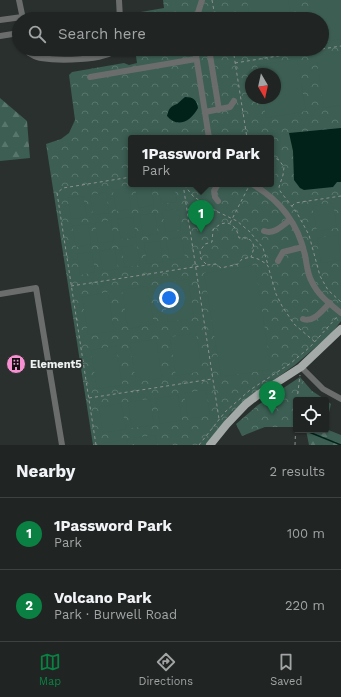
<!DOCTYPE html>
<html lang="en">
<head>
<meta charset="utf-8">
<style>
	body { margin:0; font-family:"Work Sans",sans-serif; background:#2d302f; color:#f1f3f6 }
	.controls { position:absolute; right:12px; bottom:12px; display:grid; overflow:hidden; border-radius:4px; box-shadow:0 1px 3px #0004 }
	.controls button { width:36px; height:36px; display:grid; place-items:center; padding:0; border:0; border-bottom:1px solid #3d4140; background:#202422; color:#f1f3f6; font:20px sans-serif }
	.compass { position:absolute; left:245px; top:68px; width:36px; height:36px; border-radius:50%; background:#202422; box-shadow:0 1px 3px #0004; rotate:171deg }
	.you { position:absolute; left:169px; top:298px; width:14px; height:14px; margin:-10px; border:3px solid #fff; border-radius:50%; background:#1a73e8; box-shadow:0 0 0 6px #1a73e833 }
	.badge { display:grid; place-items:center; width:26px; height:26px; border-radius:50%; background:#0b8043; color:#fff; font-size:13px; font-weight:700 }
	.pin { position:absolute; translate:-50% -33px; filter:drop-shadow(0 1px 2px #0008) }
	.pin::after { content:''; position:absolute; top:21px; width:14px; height:12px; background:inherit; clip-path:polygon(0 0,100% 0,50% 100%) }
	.popup { position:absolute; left:128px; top:135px; width:146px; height:52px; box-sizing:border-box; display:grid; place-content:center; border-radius:4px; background:#202422; filter:drop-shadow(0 1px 3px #0005); font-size:13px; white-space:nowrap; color:#a2a4a5 }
	.popup b { font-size:15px; color:#f1f3f6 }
	.popup::after { content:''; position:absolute; left:50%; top:100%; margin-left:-8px; border:8px solid transparent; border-top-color:#202422 }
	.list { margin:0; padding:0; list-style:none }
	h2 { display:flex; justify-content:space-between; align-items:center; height:52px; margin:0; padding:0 16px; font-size:17px }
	h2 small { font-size:13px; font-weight:400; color:#a2a4a5 }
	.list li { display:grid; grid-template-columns:26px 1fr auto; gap:12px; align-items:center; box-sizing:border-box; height:72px; padding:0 16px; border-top:1px solid #3d4140 }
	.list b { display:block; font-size:15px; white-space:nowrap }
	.list p { margin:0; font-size:13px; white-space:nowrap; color:#a2a4a5 }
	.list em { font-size:13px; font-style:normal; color:#a2a4a5 }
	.icon { flex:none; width:22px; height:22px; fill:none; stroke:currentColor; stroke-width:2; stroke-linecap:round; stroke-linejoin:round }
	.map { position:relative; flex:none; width:341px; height:445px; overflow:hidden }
	.search { position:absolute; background:#202422; box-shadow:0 1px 3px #0004; left:12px; right:12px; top:12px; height:44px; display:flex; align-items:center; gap:10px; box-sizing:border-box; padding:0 14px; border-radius:22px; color:#a2a4a5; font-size:15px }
	.sheet { height:196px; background:#202422 }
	nav { display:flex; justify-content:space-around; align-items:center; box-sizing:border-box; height:56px; border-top:1px solid #3d4140; background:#202422; font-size:11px; color:#a2a4a5 }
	nav a { display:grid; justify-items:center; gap:2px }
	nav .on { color:#0b8043 }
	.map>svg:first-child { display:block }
	.forest { fill:url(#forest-firs) }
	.park { fill:url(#park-crowns); fill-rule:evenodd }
	.pitch { fill:#3c5e53 }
	.water { fill:#002219 }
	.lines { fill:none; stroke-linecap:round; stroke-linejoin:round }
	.stream { stroke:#002219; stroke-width:1.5 }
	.path { stroke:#8c9190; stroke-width:1; stroke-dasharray:3 3; stroke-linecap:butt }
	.minor { stroke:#6a6d6c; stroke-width:6 }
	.major { stroke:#a4aaa8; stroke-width:8 }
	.labels { text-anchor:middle; stroke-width:3.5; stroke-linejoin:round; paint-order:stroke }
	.poi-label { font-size:11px; font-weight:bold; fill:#eef2f1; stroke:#2a302e; text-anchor:start }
</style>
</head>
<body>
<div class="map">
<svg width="341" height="445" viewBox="0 0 341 445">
	<defs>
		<pattern id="forest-firs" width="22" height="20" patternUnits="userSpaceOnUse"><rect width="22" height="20" fill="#3c5e53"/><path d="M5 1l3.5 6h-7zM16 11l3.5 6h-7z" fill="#58766c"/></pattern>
		<pattern id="park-crowns" width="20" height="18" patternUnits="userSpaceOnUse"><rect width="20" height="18" fill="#3c5e53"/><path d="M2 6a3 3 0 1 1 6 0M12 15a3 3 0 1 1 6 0" fill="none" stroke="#58766c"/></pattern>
	</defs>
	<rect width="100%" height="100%" fill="#2a302e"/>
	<path class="forest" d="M 0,98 L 27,121 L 30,158 L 0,161 Z
		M 326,429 L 341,435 L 341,445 L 309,445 L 306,430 L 326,430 Z"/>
	<path class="park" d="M 163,0 L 341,0 L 341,321 L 332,333 L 295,365 L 251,396 L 230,414 L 206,445 L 93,445 L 46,144 L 61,139 L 69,133 L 75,120 L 69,75 L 72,72 L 124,63 L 129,65 L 137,63 L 135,49 L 322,49 L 322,19 L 130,19 L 129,14 L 164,8 ZM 251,74 L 275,74 L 275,98 L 251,98 ZM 131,138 L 271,138 L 271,184 L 131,184 Z
		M 300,377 L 312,391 L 326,400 L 296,400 L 296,427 L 265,427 L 242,436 L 236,424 L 258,405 Z
		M 326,400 L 331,404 L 326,425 Z"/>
	<path class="pitch" d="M 247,0 L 288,0 L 291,19 L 250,19 Z
		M 308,0 L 341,0 L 341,39 L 322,42 L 322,19 L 311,19 Z
		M 341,52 L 341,105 L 324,108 L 316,56 Z
		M 297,59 L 306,111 L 266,118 L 263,98 L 275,98 L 275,74 L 259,74 L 257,65 Z
		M 271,163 L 279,167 L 271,182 Z
		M 158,184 L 174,184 L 177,202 L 161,204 Z
		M 151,185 L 154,205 L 139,208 L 135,187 Z
		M 128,188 L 131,209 L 116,211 L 113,190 Z
		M 106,192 L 109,213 L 93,215 L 90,195 Z
		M 83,196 L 87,217 L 71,219 L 68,198 Z
		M 333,203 L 337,228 L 317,231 L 312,206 Z
		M 178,209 L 181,230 L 166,232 L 162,211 Z
		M 155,213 L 158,234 L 143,236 L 140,215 Z
		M 133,217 L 136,237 L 121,240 L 117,219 Z
		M 111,220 L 114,241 L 98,243 L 95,223 Z
		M 88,224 L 91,244 L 76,247 L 72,226 Z
		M 338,235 L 341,260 L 321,263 L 317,238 Z
		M 182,237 L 185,258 L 170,260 L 166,240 Z
		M 160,241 L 163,262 L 147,264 L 144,243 Z
		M 137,245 L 140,265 L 125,268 L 121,247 Z
		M 115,248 L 118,269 L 103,271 L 99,251 Z
		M 92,252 L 95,272 L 80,275 L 77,254 Z
		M 255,265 L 271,369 L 221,377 L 204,273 Z
		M 188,279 L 194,318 L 168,322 L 162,284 Z
		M 147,286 L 154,324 L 128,329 L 122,290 Z
		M 108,292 L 114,331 L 88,335 L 82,297 Z
		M 196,333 L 202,371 L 176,376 L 170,337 Z
		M 156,339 L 162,378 L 136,382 L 130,343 Z
		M 116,346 L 122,385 L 97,389 L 91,350 Z
		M 206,390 L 210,415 L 188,419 L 184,393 Z
		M 178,395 L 182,420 L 160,424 L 156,398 Z
		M 150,399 L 154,425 L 132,428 L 128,402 Z
		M 121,403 L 126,429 L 103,433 L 99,407 Z
		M 155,435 L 157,445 L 134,445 L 133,438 Z
		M 127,439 L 128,445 L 105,445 L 105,443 Z"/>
	<path class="water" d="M 185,97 C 193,97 197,100 198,108 C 191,121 178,129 167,116 C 169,108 170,107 177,104 C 180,102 182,99 185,97 Z
		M 341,128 L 341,182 L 337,182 L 333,187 L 304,190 L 300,188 L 294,180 L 293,151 L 289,133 Z"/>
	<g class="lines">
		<path class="stream" d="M 294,427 L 296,428
			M 304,430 L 341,445"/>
		<path class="path" d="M 212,0 L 214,11 L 218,19
			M 233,49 L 247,138
			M 322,49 L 341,46
			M 235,63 L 321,49
			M 271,156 L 279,160 L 284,167 L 283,175 L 279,187 L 280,191 L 297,213 L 309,235 L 320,276 L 328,290 L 341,302
			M 183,184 L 219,419
			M 184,185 L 193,196 L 200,201
			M 292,206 L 295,203 L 341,196
			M 188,210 L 194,203 L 201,201 L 216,211 L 237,221 L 250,232 L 263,248 L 268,265
			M 230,223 L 248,188
			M 206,264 L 201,259 L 200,251 L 205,244 L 212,242 L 213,230 C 224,218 236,222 239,238 C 247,237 253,239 254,248 L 251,257
			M 71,286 L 207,265 L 216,264 L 221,268 L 238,264 L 242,259 L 251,257 L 258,259 L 265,263 L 268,266 L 276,294 L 282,306 L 294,324 L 315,342
			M 89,398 L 212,379
			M 297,400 L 300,375
			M 96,445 L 57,193 L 63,188 L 131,177
			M 199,445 L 225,412 L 250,390 L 291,363 L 310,347 L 337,317
			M 295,445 L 296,420"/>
		<path class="minor" d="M 19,0 L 23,19
			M 119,0 L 120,19
			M 196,19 L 202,0
			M 0,20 L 22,17
			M 0,36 L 19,33
			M 29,49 L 29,53 C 33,55 37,58 41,58 C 58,61 104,61 117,49
			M 195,49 L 209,138
			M 209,49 L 219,110
			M 90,77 L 196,59
			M 205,112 L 230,107 L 234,101
			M 218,184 L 214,191 L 215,197 L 218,201
			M 252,184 C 280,200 298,223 305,255 C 307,264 307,274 312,282 C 318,295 330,304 341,313
			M 264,231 C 274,235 283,225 290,220
			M 278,261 L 283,252 L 303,247
			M 0,294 L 36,288 L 62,445
			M 303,319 C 314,323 322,310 330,303
			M 301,367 L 323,389 L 341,399"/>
		<path class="major" d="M 210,445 L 227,424 L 246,404 L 259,394 L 301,367 L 341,329"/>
	</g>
	<defs>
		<symbol id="building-disc" viewBox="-11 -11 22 22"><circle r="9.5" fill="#f690d0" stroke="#2a302e"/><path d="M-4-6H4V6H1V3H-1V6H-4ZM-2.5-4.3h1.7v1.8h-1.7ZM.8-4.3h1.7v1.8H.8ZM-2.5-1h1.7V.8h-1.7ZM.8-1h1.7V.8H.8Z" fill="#111"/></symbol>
	</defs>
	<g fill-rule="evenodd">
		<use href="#building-disc" x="5" y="353" width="22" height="22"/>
	</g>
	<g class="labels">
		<g class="poi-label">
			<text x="30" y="368">Element5</text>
		</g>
	</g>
</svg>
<div class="controls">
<button><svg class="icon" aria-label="locate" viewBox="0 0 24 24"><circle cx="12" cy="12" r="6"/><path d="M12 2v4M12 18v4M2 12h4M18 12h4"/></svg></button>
</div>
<svg class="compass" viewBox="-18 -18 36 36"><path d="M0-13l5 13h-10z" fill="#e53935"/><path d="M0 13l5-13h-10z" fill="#a2a4a5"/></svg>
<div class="you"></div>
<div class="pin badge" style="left:201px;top:233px">1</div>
<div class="popup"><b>1Password Park</b>Park</div>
<div class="pin badge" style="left:272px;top:414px">2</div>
<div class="search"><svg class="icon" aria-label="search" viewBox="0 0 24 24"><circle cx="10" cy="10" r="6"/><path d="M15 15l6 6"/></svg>Search here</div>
</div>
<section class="sheet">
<h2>Nearby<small>2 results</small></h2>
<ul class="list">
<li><span class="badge">1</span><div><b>1Password Park</b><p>Park</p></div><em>100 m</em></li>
<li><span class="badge">2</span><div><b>Volcano Park</b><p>Park · Burwell Road</p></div><em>220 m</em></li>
</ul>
</section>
<nav>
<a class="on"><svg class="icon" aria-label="map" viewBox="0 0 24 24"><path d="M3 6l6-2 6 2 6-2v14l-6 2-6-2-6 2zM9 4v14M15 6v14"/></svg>Map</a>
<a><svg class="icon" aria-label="directions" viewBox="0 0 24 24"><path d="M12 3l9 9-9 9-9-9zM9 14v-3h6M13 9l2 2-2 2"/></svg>Directions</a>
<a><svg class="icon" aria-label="saved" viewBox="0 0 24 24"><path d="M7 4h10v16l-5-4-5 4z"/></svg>Saved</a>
</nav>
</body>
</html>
